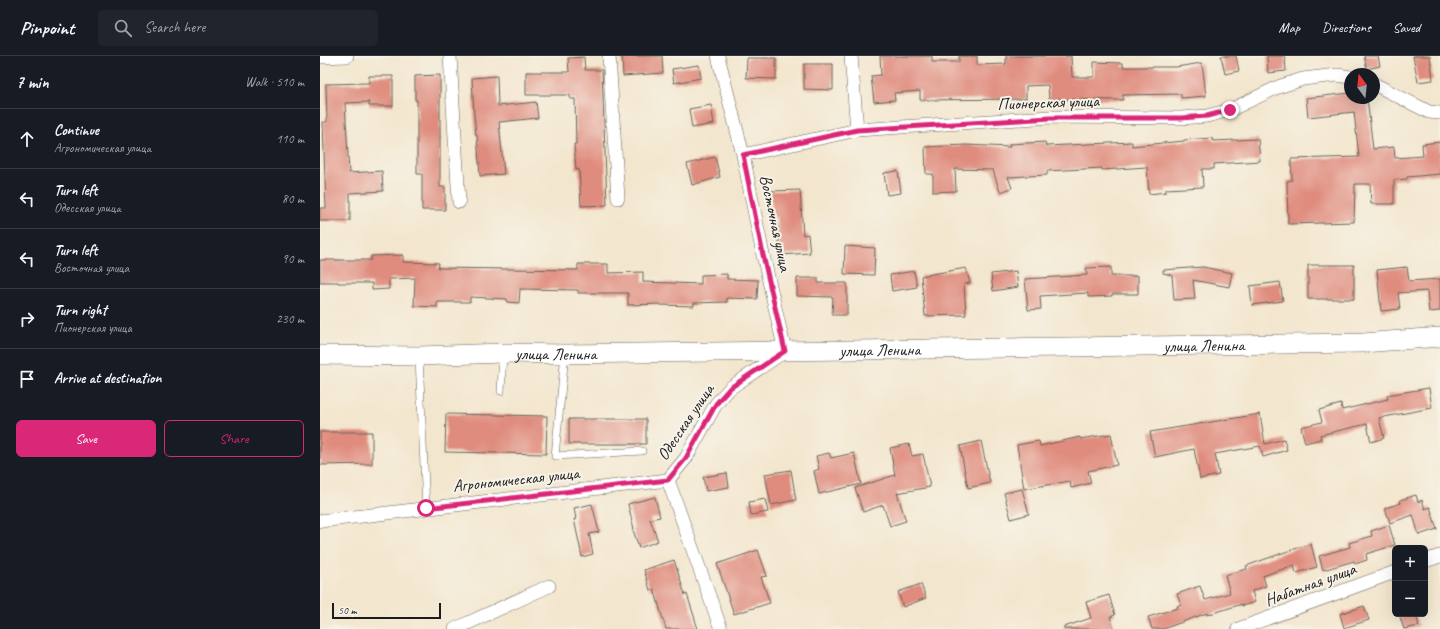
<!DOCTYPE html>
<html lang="en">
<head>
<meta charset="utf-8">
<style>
	body { margin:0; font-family:Caveat,sans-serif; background:#20242c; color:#f1f3f6 }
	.controls { position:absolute; right:12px; bottom:12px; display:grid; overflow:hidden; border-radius:6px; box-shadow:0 4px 16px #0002 }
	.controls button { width:36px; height:36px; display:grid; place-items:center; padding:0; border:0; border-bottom:1px solid #363941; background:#171b24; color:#f1f3f6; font:20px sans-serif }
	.compass { position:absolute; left:1024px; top:12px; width:36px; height:36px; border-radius:50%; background:#171b24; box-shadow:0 4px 16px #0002; rotate:345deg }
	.scale { position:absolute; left:12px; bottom:10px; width:109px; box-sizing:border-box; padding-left:4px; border:2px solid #1c1c1c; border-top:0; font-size:11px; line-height:14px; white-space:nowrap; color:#1c1c1c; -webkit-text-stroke:3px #f7f3e8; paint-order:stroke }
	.stop { position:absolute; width:12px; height:12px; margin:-9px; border:3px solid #db2777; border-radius:50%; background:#fff }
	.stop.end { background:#db2777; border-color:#fff; box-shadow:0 1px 4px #0008 }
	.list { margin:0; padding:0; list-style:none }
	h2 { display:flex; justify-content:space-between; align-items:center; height:52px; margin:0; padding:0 16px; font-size:17px }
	h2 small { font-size:13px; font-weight:400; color:#9ea1a6 }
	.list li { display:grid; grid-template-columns:26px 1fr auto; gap:12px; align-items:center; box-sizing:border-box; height:60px; padding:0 16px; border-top:1px solid #363941 }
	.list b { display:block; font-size:15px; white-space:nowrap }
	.list p { margin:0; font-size:13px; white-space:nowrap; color:#9ea1a6 }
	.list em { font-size:13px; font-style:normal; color:#9ea1a6 }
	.actions { display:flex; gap:8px; padding:12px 16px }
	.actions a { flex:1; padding:9px 0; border:1px solid #db2777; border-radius:6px; text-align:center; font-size:14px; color:#db2777 }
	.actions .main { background:#db2777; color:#fff }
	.icon { flex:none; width:22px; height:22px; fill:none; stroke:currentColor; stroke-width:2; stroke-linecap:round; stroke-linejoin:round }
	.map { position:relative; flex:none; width:1120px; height:573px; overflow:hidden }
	header { display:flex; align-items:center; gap:24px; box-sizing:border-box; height:56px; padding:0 20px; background:#171b24; border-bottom:1px solid #363941 }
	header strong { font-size:19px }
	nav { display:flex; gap:22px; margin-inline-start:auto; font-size:14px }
	.search { width:280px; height:36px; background:#20242c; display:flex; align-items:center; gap:10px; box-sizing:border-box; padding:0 14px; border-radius:6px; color:#9ea1a6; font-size:15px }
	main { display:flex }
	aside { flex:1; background:#171b24 }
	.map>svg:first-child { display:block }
	.building { fill:#df8b7d }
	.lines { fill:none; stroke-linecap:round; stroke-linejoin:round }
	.lane-casing { stroke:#67635a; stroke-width:8 }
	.street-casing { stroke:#67635a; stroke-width:14 }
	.secondary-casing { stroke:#67635a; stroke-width:20 }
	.lane { stroke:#fff; stroke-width:7 }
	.street { stroke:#fff; stroke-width:13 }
	.secondary { stroke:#fff; stroke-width:19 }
	.route { stroke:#db2777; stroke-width:5 }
	.labels { text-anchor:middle; stroke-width:4; stroke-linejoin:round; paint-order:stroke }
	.street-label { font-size:17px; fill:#1c1c1c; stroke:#f7f3e8 }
</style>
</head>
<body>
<header>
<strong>Pinpoint</strong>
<div class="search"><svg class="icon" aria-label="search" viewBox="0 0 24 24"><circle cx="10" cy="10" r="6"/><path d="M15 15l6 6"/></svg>Search here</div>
<nav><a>Map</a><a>Directions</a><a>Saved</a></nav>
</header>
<main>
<aside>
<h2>7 min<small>Walk · 510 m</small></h2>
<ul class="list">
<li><svg class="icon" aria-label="ahead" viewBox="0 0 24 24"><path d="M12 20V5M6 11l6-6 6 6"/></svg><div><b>Continue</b><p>Агрономическая улица</p></div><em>110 m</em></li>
<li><svg class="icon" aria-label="left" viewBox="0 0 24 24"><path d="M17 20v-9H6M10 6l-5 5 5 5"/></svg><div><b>Turn left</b><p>Одесская улица</p></div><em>80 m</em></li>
<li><svg class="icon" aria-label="left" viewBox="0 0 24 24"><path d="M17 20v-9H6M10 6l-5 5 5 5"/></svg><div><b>Turn left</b><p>Восточная улица</p></div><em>90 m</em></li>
<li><svg class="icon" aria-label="right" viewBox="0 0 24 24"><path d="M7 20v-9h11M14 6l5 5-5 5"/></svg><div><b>Turn right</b><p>Пионерская улица</p></div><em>230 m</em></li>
<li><svg class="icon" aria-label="arrive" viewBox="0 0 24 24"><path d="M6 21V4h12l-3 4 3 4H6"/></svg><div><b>Arrive at destination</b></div></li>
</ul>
<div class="actions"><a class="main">Save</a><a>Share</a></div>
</aside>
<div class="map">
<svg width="1120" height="573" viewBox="0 0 1120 573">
	<rect width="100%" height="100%" fill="#f7f3e8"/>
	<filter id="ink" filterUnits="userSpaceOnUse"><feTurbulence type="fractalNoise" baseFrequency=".025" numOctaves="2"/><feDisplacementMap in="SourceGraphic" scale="8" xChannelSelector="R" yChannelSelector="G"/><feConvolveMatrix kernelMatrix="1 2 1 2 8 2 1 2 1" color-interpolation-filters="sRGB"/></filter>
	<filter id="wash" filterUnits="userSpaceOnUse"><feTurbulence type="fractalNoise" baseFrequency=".012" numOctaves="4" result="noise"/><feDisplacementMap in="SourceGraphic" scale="16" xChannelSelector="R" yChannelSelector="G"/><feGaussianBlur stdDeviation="0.9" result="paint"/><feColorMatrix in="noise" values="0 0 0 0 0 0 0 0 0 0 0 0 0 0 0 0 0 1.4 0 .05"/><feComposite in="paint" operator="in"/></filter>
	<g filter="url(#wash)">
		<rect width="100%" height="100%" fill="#f3e6ce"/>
		<g id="blocks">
			<path class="building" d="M 302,0 L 342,0 L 343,17 L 303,20 Z
				M 560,0 L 612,0 L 612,6 L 639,6 L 639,0 L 657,0 L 657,9 L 686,8 L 686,0 L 751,0 L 752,21 L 774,21 L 774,6 L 803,7 L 803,11 L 856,11 L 882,7 L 886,40 L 861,42 L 861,38 L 803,39 L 803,44 L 729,43 L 728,29 L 706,30 L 706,43 L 600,44 L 600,35 L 574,37 L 575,44 L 554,46 L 551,20 L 561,19 Z
				M 901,0 L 916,0 L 919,15 L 905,18 Z
				M 947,0 L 965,0 L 966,15 L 948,17 Z
				M 1044,0 L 1058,0 L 1060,10 L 1047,13 Z
				M 1093,0 L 1110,0 L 1113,24 L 1098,26 Z
				M 264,1 L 265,14 L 282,14 L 287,149 L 261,150 L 259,113 L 256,114 L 254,88 L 256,88 L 255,43 L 250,43 L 250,39 L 206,39 L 206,16 L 249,16 L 248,2 Z
				M 427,2 L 456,2 L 456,23 L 426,22 Z
				M 484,8 L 513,8 L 513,34 L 484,33 Z
				M 379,9 L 381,22 L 354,27 L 352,13 Z
				M 120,19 L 120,131 L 125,131 L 125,154 L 102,154 L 102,118 L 97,118 L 97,44 L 95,44 L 95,20 Z
				M 49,20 L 73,20 L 73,50 L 49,50 L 49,46 L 25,47 L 29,117 L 62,115 L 63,135 L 30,137 L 30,165 L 0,165 L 0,152 L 6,152 L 3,66 L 7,66 L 6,28 L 49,27 Z
				M 177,20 L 178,50 L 216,46 L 218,62 L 179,66 L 184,118 L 160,120 L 157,79 L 156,79 L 154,59 L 152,22 Z
				M 1030,37 L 1030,42 L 1047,42 L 1053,93 L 1074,91 L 1075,102 L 1103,100 L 1102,88 L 1120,86 L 1120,118 L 1087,121 L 1087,123 L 1074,124 L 1074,148 L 1051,148 L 1050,128 L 1035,128 L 1034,166 L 968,168 L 967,125 L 972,124 L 971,103 L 1039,101 L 1034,56 L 988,61 L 986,42 Z
				M 391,49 L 394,68 L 372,72 L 369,53 Z
				M 892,82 L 893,85 L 938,83 L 940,105 L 894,108 L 894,113 L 882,113 L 883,131 L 846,133 L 846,136 L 829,138 L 827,111 L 782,114 L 782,112 L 727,115 L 727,119 L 688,121 L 692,132 L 680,136 L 673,114 L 635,113 L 636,135 L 613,136 L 613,118 L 606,118 L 605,91 L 646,89 L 690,91 L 689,88 L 725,86 L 726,90 L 812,86 L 812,90 L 864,85 L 864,84 Z
				M 395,101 L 400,121 L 372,129 L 367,108 Z
				M 578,115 L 581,137 L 567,139 L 564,117 Z
				M 480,134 L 483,179 L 488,178 L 490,197 L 460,199 L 457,161 L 452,161 L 451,135 Z
				M 525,190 L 555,192 L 554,219 L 524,218 Z
				M 83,199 L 83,206 L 119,207 L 118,212 L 258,214 L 258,208 L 288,208 L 288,217 L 323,216 L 323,226 L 381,228 L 381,219 L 407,218 L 407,223 L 438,224 L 437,243 L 407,242 L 407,246 L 374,247 L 374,250 L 340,249 L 340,248 L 308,249 L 308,237 L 258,237 L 258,234 L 200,233 L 199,247 L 187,246 L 187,243 L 150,241 L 150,246 L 117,246 L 117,251 L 94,250 L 95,222 L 69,223 L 69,233 L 52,234 L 52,227 L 18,227 L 18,226 L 0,226 L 0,204 L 51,204 L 51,200 Z
				M 988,209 L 1034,209 L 1034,243 L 988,243 Z
				M 791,211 L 791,220 L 818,220 L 818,238 L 792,238 L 792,240 L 768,241 L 768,237 L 720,240 L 721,253 L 708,254 L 705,223 L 767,219 L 766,212 Z
				M 883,211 L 912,217 L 909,231 L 873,224 L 875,243 L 854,244 L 852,219 L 843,217 L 843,214 Z
				M 1087,211 L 1089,225 L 1120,223 L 1120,255 L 1109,256 L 1107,235 L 1078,237 L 1080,253 L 1061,255 L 1057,214 Z
				M 646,212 L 650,227 L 644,228 L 646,259 L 605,260 L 601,220 Z
				M 594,215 L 597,231 L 572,235 L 570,219 Z
				M 696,215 L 698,231 L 673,235 L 671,218 Z
				M 477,222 L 498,222 L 498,227 L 527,227 L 527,259 L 512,259 L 513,241 L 477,240 Z
				M 960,226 L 963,245 L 932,249 L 930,230 Z
				M 1109,332 L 1112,352 L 1059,362 L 1064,382 L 1051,386 L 1047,368 L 1000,379 L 1001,383 L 985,387 L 981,371 L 1002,366 L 999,354 L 1021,348 L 1022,354 L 1068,343 L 1067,339 Z
				M 126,358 L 227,360 L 226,398 L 125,396 Z
				M 940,358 L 945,388 L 964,383 L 967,394 L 943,401 L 940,390 L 895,398 L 899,419 L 880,423 L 874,393 L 835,401 L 830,376 Z
				M 249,363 L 326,363 L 326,388 L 249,388 Z
				M 0,376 L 52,376 L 52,408 L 0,409 Z
				M 791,378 L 797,409 L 768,415 L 771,427 L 751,432 L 750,425 L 704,433 L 697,389 L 719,385 L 720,390 L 760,381 L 760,383 Z
				M 661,385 L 670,427 L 648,432 L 640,390 Z
				M 589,388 L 592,400 L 603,398 L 610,431 L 577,437 L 586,465 L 570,470 L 563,449 L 543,456 L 535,432 L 575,419 L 570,392 Z
				M 509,397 L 511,402 L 534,397 L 541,428 L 499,438 L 494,415 L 499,413 L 496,400 Z
				M 471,414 L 476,444 L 451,449 L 445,418 Z
				M 407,417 L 409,431 L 386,435 L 383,421 Z
				M 702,433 L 709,458 L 691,463 L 684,437 Z
				M 1096,439 L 1098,446 L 1102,444 L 1105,453 L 1110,451 L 1117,473 L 1099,479 L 1093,459 L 1070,467 L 1065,452 L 1081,447 L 1080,444 Z
				M 335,441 L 340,461 L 330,463 L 338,485 L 319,492 L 313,474 L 314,473 L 308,448 Z
				M 445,443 L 448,456 L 431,459 L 429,446 Z
				M 272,448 L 279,476 L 269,478 L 273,498 L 262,501 L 254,463 L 256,463 L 254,452 Z
				M 1069,469 L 1075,489 L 1046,498 L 1047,504 L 1035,508 L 1034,505 L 1003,514 L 999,500 L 1030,491 L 1029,487 L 1052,480 L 1051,475 Z
				M 991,488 L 997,511 L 976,517 L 974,509 L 943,520 L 946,530 L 932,535 L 935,546 L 922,550 L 922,548 L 887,559 L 887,557 L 843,573 L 832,573 L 828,561 L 858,552 L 857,550 L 861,549 L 857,538 L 880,530 L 885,544 L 910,537 L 905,519 L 927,513 L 926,510 L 971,494 Z
				M 438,494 L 447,520 L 441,521 L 450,547 L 414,558 L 397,508 Z
				M 354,504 L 365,539 L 367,538 L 378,573 L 346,573 L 334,533 L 330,534 L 324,514 Z
				M 601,528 L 606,542 L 583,551 L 578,536 Z
				M 789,539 L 795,559 L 790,561 L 794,573 L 744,573 L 744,571 L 771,562 L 766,546 Z
				M 1044,550 L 1049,564 L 1024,572 L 1020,558 Z
				M 1079,558 L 1096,558 L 1099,570 L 1084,573 Z"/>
		</g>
	</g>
	<g filter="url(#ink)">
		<use href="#blocks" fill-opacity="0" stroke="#67635a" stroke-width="1"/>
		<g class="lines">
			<defs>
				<path id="lane" d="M 245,298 L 235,400 L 322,395
					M 99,302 L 106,452
					M 181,335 L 183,297"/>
				<path id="street" d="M 130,0 L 139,146
					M 289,0 L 298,142
					M 398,0 L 423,99 L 443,199 L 465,295 L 410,332 L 396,348 L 366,402 L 348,424 L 401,573
					M 531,0 L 537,74
					M 0,1 L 27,0
					M 1054,28 L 1109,56 L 1120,57
					M 423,99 L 537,74 L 730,61 L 861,62 L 887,60 L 910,54 L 958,31 L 983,23 L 1017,19 L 1030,21
					M 0,465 L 348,424
					M 1105,505 L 1120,500
					M 135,573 L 229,530
					M 918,573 L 1075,516"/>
				<g id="secondary">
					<path id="s1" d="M 0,299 L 99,300 L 183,297 L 245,298 L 1043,287 L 1120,281"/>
				</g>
			</defs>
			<use href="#lane" class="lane-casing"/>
			<use href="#street" class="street-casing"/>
			<use href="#secondary" class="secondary-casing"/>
			<use href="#lane" class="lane"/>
			<use href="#street" class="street"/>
			<use href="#secondary" class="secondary"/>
		</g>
	</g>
	<g class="lines" filter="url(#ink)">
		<path class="route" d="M 106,452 L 348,424 L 366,402 L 396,348 L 410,332 L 465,295 L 443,199 L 423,99 L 537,74 L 730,62 L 861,62 L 887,60 L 910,54"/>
	</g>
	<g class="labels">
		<g class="street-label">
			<text transform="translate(728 46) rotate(-2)" y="6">Пионерская улица</text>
			<text transform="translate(456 167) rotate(78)" y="6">Восточная улица</text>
			<text dy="6" stroke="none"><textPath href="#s1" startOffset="884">улица Ленина</textPath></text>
			<text dy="6" stroke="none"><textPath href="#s1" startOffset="560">улица Ленина</textPath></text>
			<text dy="6" stroke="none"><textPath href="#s1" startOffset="236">улица Ленина</textPath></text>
			<text transform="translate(365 366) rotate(-56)" y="6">Одесская улица</text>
			<text transform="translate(196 423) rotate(-6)" y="6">Агрономическая улица</text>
			<text transform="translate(990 528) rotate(-20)" y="6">Набатная улица</text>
		</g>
	</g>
</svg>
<div class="controls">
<button>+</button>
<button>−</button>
</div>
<svg class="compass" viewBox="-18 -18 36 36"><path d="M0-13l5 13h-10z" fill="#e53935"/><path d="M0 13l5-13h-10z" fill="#9ea1a6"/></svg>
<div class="scale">50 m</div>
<div class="stop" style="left:106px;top:452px"></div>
<div class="stop end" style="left:910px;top:54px"></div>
</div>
</main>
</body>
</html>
